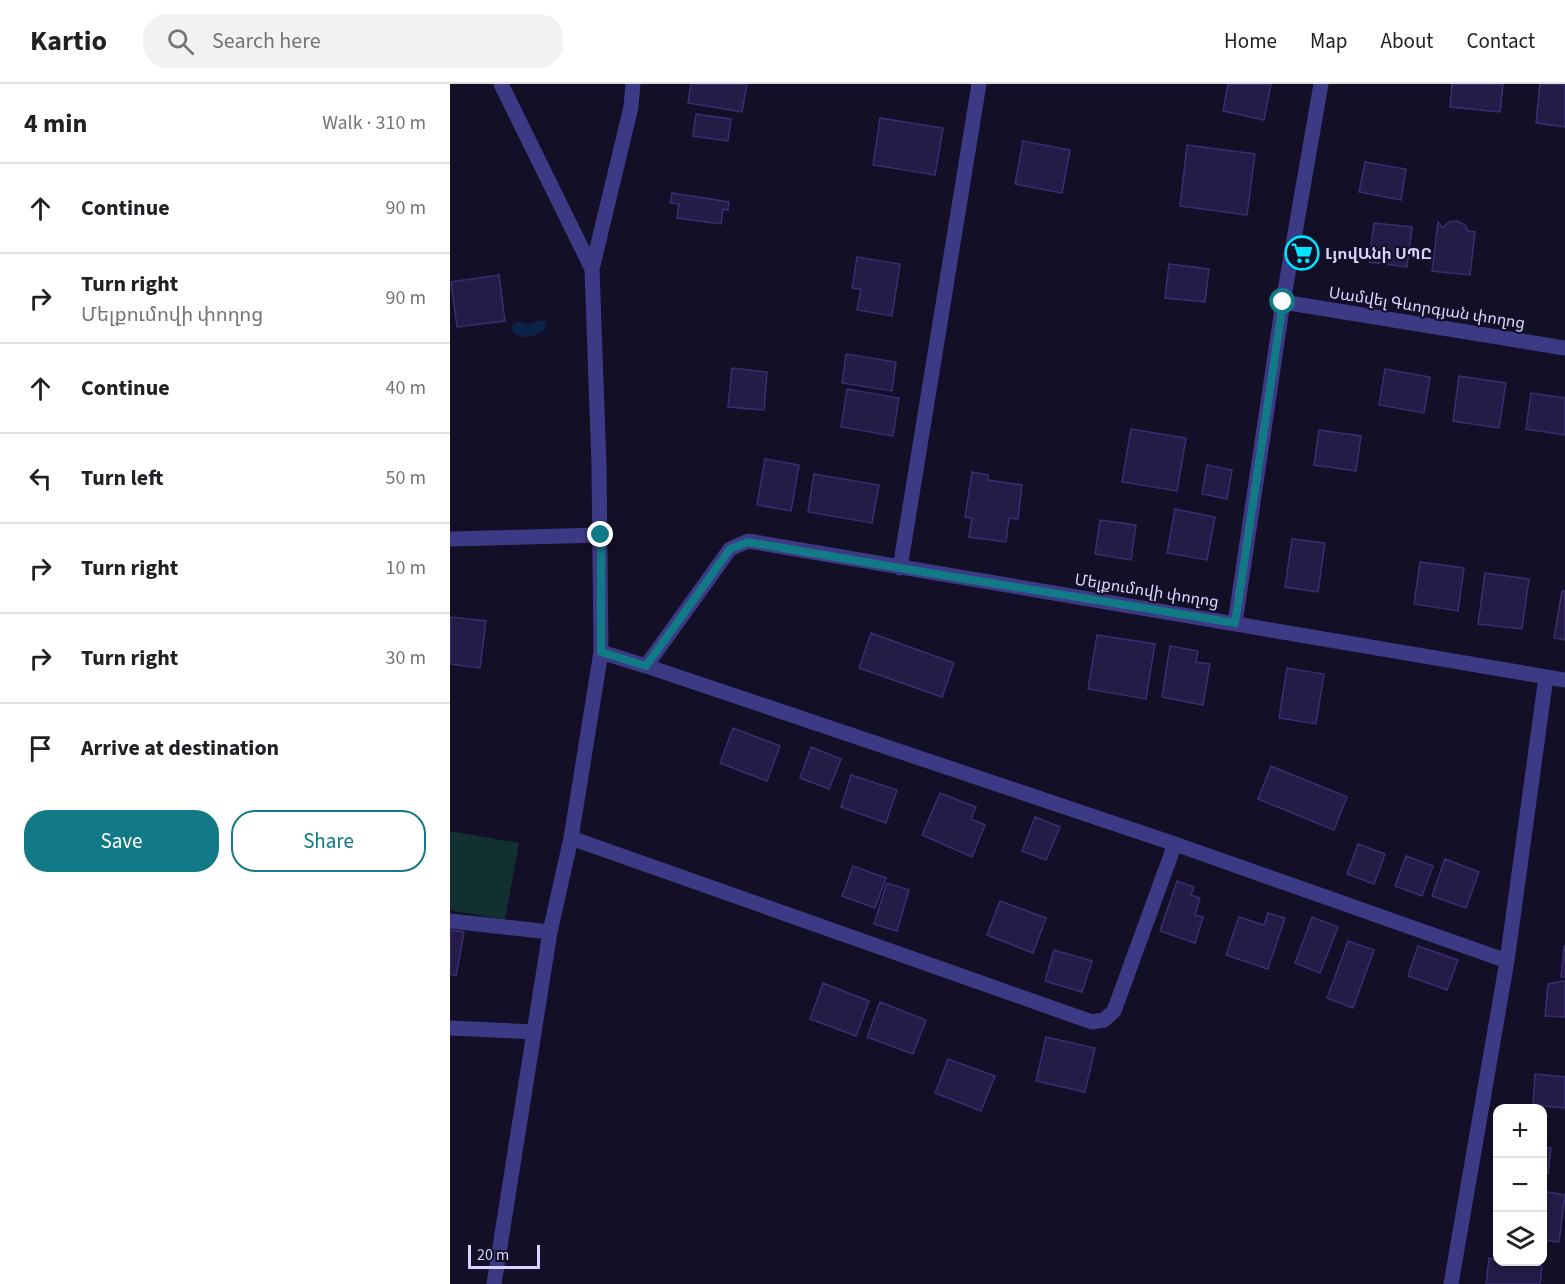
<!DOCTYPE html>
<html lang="en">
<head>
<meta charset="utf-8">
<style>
	body { margin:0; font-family:"Source Sans 3","Noto Sans Armenian",sans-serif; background:#f2f2f2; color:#202124 }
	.controls { position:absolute; right:18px; bottom:18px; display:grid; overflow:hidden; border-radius:12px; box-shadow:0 2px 4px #0004 }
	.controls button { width:54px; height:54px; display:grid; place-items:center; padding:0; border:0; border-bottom:2px solid #e0e0e0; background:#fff; color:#202124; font:30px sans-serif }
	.scale { position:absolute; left:18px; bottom:15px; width:72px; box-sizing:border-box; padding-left:6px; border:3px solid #d9d4ff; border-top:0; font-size:16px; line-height:21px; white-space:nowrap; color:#d9d4ff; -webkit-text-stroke:4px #130f26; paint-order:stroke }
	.stop { position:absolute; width:18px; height:18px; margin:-14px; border:4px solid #127987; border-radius:50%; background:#fff }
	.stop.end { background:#127987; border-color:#fff; box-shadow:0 2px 6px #0008 }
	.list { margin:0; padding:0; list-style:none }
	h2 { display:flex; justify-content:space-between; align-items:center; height:78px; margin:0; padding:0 24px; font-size:26px }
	h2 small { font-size:20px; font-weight:400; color:#757577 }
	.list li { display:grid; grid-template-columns:39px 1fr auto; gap:18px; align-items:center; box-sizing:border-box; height:90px; padding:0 24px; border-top:2px solid #e0e0e0 }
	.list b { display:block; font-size:22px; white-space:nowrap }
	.list p { margin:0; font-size:20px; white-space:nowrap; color:#757577 }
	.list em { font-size:20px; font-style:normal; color:#757577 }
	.actions { display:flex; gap:12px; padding:18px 24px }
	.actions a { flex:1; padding:14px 0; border:2px solid #127987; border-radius:24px; text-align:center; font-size:21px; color:#127987 }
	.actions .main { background:#127987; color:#fff }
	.icon { flex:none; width:33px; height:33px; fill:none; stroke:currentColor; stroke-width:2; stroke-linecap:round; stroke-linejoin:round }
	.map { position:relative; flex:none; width:1115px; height:1200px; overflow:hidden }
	header { display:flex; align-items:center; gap:36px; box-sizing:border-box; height:84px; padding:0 30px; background:#fff; border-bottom:2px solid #e0e0e0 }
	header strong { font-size:28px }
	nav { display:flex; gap:33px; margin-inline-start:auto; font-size:21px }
	.search { width:420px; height:54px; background:#f2f2f2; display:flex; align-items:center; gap:15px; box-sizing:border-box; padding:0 21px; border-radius:24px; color:#757577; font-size:22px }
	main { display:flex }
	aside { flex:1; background:#fff }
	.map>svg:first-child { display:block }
	.green { fill:#12302f }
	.water { fill:#0c2248 }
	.building { fill:#241b47; stroke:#3b2d73; stroke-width:1.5 }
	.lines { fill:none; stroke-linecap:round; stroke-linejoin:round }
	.minor { stroke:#3d3a85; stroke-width:15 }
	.route { stroke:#127987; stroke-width:8 }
	.labels { text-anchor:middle; stroke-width:4.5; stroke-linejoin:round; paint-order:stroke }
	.poi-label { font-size:16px; font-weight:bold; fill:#d9d4ff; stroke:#130f26; text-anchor:start }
	.street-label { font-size:16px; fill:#d9d4ff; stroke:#130f26 }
</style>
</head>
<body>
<header>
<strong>Kartio</strong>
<div class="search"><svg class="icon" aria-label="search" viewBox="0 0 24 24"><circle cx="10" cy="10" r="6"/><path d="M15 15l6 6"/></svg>Search here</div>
<nav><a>Home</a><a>Map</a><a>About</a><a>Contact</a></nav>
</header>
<main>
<aside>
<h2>4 min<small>Walk · 310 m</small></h2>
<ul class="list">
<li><svg class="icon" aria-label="ahead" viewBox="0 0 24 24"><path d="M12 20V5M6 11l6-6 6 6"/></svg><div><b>Continue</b></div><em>90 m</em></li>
<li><svg class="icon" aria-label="right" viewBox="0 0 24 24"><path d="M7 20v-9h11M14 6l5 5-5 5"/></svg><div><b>Turn right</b><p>Մելքումովի փողոց</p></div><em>90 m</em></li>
<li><svg class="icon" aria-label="ahead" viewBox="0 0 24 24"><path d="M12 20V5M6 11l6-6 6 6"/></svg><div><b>Continue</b></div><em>40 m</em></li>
<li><svg class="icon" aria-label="left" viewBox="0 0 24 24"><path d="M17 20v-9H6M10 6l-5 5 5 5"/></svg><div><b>Turn left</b></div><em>50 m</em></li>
<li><svg class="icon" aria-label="right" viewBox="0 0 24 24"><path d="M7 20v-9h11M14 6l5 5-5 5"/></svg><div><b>Turn right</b></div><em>10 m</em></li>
<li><svg class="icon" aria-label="right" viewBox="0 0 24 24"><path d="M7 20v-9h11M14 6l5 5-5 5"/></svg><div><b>Turn right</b></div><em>30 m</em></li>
<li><svg class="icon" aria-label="arrive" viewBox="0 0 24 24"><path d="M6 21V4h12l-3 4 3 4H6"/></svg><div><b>Arrive at destination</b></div></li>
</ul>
<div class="actions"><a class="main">Save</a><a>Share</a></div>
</aside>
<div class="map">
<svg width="1115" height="1200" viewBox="0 0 1115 1200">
	<rect width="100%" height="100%" fill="#130f26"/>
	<path class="green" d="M 0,747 L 69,759 L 55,836 L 0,826 Z"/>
	<path class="water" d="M 90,236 L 96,239 L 95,246 C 84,252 73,257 63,248 L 62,241 C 69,235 71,239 78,240 C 82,240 86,237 90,236 Z"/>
	<path class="building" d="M 241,0 L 297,0 L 292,28 L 238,19 Z
		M 778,0 L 821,0 L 814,36 L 773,27 Z
		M 1002,0 L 1053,0 L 1050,28 L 1000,23 Z
		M 1090,0 L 1115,0 L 1115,43 L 1086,39 Z
		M 246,30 L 281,35 L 278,57 L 243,52 Z
		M 430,34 L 493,44 L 485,91 L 423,81 Z
		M 573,57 L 620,66 L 612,109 L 565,100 Z
		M 737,61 L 805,70 L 797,131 L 730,122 Z
		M 915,78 L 956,85 L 951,116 L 909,108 Z
		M 222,109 L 279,118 L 278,126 L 273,125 L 271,140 L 227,134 L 229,120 L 220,119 Z
		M 1007,137 L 1015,141 L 1018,147 L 1025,148 L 1020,191 L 982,187 L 988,138 L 993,144 L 999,138 Z
		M 924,139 L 962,143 L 957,183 L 919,178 Z
		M 407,173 L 450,180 L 442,232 L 407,226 L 411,205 L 402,204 Z
		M 719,180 L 759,185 L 755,218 L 715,214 Z
		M 49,191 L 55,237 L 7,243 L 1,198 Z
		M 396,270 L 446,278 L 442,307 L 392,299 Z
		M 282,284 L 317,288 L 314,326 L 278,323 Z
		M 935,285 L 980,293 L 974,329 L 929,321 Z
		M 1009,292 L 1056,299 L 1049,344 L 1003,337 Z
		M 397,305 L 449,314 L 443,352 L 391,343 Z
		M 1081,309 L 1115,314 L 1115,351 L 1076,345 Z
		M 681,345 L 736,354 L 727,407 L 672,398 Z
		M 869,346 L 911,352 L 906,387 L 864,381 Z
		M 315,375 L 349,381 L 341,427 L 307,421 Z
		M 757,381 L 782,386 L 777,415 L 752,410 Z
		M 522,388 L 538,391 L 538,396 L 572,401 L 568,435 L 559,434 L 556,458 L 519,453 L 522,434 L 515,433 Z
		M 364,390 L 429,401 L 422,439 L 358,428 Z
		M 725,425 L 765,433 L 757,476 L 717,469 Z
		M 650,436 L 686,441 L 681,476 L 645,470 Z
		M 842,455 L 875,459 L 868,508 L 835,503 Z
		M 970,478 L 1014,484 L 1008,527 L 964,520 Z
		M 1035,489 L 1079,495 L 1072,545 L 1028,540 Z
		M 1112,507 L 1115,507 L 1115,556 L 1104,554 Z
		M 0,533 L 36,537 L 30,584 L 0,580 Z
		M 421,549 L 504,579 L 492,613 L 409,584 Z
		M 647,551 L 705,560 L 696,615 L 638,605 Z
		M 720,562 L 748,567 L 746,578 L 760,580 L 753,621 L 712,613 Z
		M 837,584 L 874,590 L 866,640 L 829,634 Z
		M 283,644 L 330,662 L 317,697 L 270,679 Z
		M 361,663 L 391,675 L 379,705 L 350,694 Z
		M 821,682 L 897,713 L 884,746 L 808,715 Z
		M 401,691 L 447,706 L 436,739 L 391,723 Z
		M 490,709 L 526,723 L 521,735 L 535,741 L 522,773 L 472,751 Z
		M 585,733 L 610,743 L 596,776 L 572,767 Z
		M 908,760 L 935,770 L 924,800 L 897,790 Z
		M 956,772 L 983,782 L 972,812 L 945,802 Z
		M 995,775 L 1029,788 L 1016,824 L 982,812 Z
		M 403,782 L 436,794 L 425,824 L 392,812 Z
		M 727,797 L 744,803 L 741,811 L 750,814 L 745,831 L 753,833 L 745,859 L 710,847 Z
		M 437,799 L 459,806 L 447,847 L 424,840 Z
		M 550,817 L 596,834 L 583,869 L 537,851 Z
		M 818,829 L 835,834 L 818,885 L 776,871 L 789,833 L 814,841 Z
		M 862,833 L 888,843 L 870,889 L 845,879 Z
		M 0,846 L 14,848 L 6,892 L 0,890 Z
		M 898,857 L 924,866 L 903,924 L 877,914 Z
		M 968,862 L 1008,876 L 997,906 L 958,892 Z
		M 1114,862 L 1115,862 L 1115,893 L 1111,893 Z
		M 604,866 L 642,877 L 632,908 L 595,897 Z
		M 1113,897 L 1115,897 L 1115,933 L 1095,932 L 1098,900 Z
		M 373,899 L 419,917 L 406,952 L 360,935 Z
		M 430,918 L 476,936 L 463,970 L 417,953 Z
		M 596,953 L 645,964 L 635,1008 L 586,997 Z
		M 498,975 L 545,992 L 531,1027 L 485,1009 Z
		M 1085,990 L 1115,993 L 1115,1024 L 1083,1021 Z
		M 1092,1063 L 1101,1064 L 1098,1090 L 1092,1089 Z
		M 1092,1107 L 1115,1111 L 1109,1158 L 1092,1156 Z
		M 1039,1174 L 1048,1176 L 1048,1178 L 1092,1182 L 1090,1200 L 1036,1200 Z"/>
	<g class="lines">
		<path class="minor" d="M 142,185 L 181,23 L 183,0
			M 833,218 L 1115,264
			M 0,455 L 151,451
			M 450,484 L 529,0
			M 785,539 L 833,218 L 871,0
			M 151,568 L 196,582 L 725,760 L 1057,877
			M 196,582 L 280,465 L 298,457 L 1115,596
			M 121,754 L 642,938 L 654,936 L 664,927 L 725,760
			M 0,837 L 100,848
			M 0,944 L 84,948
			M 44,1200 L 100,848 L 121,754 L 151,568 L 149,381 L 142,185 L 51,0
			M 1001,1200 L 1057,877 L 1096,593"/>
	</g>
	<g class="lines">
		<path class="route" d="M 151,451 L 151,568 L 196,582 L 280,465 L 298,458 L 450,484 L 785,539 L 833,218"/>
	</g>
	<defs>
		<symbol id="supermarket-ring" viewBox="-11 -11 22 22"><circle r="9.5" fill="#130f26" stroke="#00e5ff" stroke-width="1.5"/><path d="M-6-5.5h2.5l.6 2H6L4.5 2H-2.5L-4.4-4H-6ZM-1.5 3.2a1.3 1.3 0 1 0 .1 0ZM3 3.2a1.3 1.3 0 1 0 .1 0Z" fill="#00e5ff"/></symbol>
	</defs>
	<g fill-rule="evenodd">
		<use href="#supermarket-ring" x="833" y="150" width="38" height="38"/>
	</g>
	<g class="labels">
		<g class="poi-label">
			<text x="875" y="175">ԼյովԱնի ՍՊԸ</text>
		</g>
		<g class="street-label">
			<text transform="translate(977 223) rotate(9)" y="6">Սամվել Գևորգյան փողոց</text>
			<text transform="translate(697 506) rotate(9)" y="6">Մելքումովի փողոց</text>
		</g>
	</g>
</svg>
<div class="controls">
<button>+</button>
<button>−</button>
<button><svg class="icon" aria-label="layers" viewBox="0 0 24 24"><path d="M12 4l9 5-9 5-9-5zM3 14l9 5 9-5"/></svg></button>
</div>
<div class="scale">20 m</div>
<div class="stop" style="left:833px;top:218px"></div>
<div class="stop end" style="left:151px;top:451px"></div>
</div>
</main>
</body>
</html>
